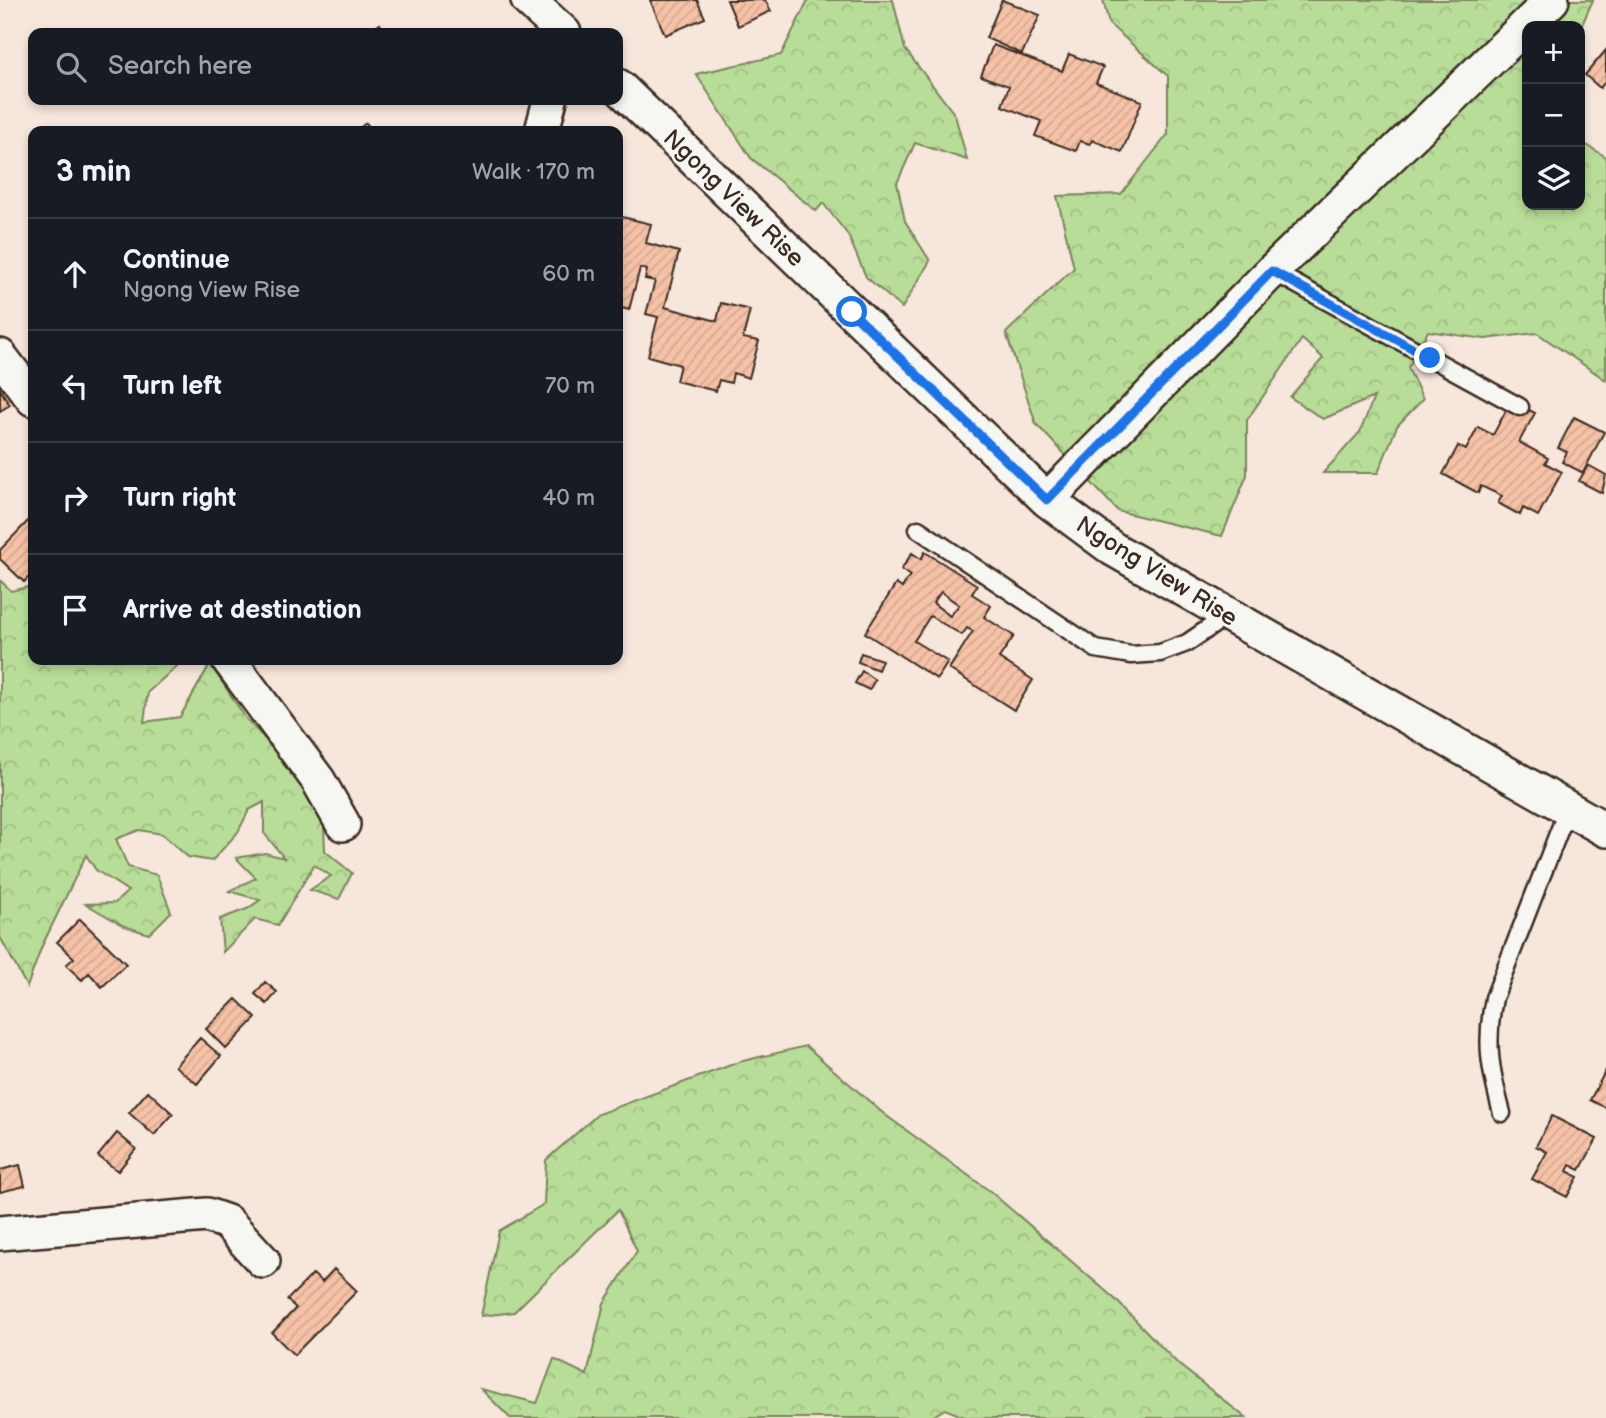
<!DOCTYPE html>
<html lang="en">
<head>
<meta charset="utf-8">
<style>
	body { margin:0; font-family:"Balsamiq Sans",sans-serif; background:#242831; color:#f1f3f6 }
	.controls { position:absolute; right:21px; top:21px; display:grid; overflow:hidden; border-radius:14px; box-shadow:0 4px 10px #0003 }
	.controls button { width:63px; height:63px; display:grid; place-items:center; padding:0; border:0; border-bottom:2px solid #363941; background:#171b24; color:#f1f3f6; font:35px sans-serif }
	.stop { position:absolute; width:21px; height:21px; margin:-16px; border:5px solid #1a73e8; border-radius:50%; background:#fff }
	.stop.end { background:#1a73e8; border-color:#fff; box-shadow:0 2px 7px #0008 }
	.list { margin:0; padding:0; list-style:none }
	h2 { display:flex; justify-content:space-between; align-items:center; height:91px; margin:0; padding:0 28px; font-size:30px }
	h2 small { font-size:23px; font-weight:400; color:#9ea1a6 }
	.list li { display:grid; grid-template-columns:46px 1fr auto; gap:21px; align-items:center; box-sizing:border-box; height:112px; padding:0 28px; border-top:2px solid #363941 }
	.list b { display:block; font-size:26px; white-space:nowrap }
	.list p { margin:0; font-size:23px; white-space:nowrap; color:#9ea1a6 }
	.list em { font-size:23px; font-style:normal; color:#9ea1a6 }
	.icon { flex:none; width:38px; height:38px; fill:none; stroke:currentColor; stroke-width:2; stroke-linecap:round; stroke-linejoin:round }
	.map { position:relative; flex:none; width:1606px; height:1418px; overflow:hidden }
	.search { position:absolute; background:#171b24; box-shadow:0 4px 10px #0003; left:28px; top:28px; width:595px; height:77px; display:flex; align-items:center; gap:18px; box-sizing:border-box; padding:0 24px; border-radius:14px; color:#9ea1a6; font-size:26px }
	.panel { position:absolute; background:#171b24; box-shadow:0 4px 10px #0003; left:28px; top:126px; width:595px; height:539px; border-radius:14px }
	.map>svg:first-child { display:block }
	.forest { fill:url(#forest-crowns); stroke:#7a845b; stroke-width:2 }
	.building { fill:url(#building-hatch); stroke:#3b2a1e; stroke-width:2; fill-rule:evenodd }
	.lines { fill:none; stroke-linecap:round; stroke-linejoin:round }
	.service-casing { stroke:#3b2a1e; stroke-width:21 }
	.minor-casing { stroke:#3b2a1e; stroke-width:38 }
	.service { stroke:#f6f6f2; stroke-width:16 }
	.minor { stroke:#f6f6f2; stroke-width:33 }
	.route { stroke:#1a73e8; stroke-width:9 }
	.labels { text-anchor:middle; stroke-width:5; stroke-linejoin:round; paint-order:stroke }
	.street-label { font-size:24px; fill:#3b2a1e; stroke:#f6f6f2 }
</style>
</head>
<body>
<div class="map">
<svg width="1606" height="1418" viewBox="0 0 1606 1418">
	<defs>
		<pattern id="forest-crowns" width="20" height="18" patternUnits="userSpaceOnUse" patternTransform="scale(1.75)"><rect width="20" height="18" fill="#b8dd98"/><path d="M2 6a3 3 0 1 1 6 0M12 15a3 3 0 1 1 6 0" fill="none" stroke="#9fbe83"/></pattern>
		<pattern id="building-hatch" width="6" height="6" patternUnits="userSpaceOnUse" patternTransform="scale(1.75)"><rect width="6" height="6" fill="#f6c2a7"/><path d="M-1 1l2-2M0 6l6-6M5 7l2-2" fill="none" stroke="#d4a78f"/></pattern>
	</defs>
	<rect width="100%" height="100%" fill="#f6e6dc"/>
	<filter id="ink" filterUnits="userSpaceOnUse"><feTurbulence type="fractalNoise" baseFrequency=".0143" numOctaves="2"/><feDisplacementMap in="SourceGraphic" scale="14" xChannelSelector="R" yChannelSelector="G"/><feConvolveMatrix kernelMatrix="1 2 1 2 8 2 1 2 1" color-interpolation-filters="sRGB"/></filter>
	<g filter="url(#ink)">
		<path class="forest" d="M 808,0 L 893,0 L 905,49 L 955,115 L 967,160 L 915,143 L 897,183 L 905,221 L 930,261 L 902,308 L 866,277 L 848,235 L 823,203 L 816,211 L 751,158 L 696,74 L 781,55 Z
			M 1103,0 L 1593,0 L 1580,29 L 1580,26 L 1527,26 L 1527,205 L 1580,205 L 1580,141 L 1606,157 L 1606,380 L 1537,333 L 1485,339 L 1428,331 L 1408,368 L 1423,399 L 1397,426 L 1378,473 L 1323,473 L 1360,432 L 1374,397 L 1323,419 L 1290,397 L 1323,358 L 1302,339 L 1247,420 L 1247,475 L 1222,536 L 1118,511 L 1036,424 L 1006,333 L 1074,268 L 1057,196 L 1121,194 L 1168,134 L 1168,76 L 1109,24 Z
			M 0,580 L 11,591 L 33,586 L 33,660 L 177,660 L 177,666 L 148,692 L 144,722 L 180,717 L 210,664 L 247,720 L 285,760 L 324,825 L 325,851 L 352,873 L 339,899 L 310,890 L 331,876 L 314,865 L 278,925 L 255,919 L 223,952 L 220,919 L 247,909 L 260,900 L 229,891 L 256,878 L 236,858 L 265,853 L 284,858 L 264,833 L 264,802 L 249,810 L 238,832 L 212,861 L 188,857 L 162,834 L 139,830 L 116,839 L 128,867 L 157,875 L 171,912 L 149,934 L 124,926 L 86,904 L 115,903 L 128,891 L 96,870 L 86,855 L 42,946 L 27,987 L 0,937 Z
			M 806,1046 L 884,1114 L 991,1192 L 1115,1299 L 1178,1364 L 1246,1418 L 967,1418 L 945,1409 L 930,1418 L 510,1418 L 481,1389 L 537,1403 L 554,1359 L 587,1375 L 604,1303 L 637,1251 L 618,1210 L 514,1312 L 481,1316 L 499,1231 L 544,1204 L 546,1160 L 598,1114 L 739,1062 Z"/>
		<path class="building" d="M 650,0 L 697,0 L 705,18 L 665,35 Z
			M 727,0 L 765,0 L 771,11 L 738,26 Z
			M 1002,0 L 1040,15 L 1022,54 L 986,38 Z
			M 380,24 L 387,33 L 368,33 Z
			M 993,45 L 1062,71 L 1069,54 L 1103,67 L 1096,83 L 1142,101 L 1122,152 L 1092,140 L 1090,144 L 1080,141 L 1076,151 L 1035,136 L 1041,121 L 1002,106 L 1009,86 L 981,76 Z
			M 1606,50 L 1606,81 L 1600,88 L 1585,75 Z
			M 366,123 L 373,131 L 356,131 Z
			M 618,216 L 651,224 L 646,243 L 679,252 L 665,307 L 717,321 L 721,303 L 750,310 L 743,338 L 759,341 L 749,378 L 733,373 L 731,383 L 719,380 L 716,391 L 676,381 L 680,365 L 648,356 L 658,317 L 646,314 L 655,281 L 645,279 L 647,270 L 640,268 L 629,310 L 618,307 Z
			M 0,389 L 10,405 L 0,411 Z
			M 1511,401 L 1535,413 L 1519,442 L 1548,458 L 1545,463 L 1562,472 L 1538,516 L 1523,508 L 1520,515 L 1498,503 L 1502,496 L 1481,486 L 1478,493 L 1443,474 L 1458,446 L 1466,450 L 1478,427 L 1493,435 Z
			M 1574,417 L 1604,432 L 1583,473 L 1562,462 L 1567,452 L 1558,448 Z
			M 1588,465 L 1606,475 L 1602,493 L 1579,481 Z
			M 33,516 L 33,573 L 24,582 L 0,559 L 0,550 Z
			M 925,552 L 977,585 L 972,594 L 991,606 L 984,617 L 1014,636 L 999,658 L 1033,680 L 1014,710 L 949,669 L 973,631 L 967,628 L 962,635 L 930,616 L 914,641 L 948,662 L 937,679 L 865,633 L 896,584 L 902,588 L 910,575 L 901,570 L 912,553 L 921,559 ZM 941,592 L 959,605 L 950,616 L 933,603 Z
			M 861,653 L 882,660 L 878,670 L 858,662 Z
			M 862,671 L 875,680 L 869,690 L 855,683 Z
			M 80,919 L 126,964 L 102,987 L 89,973 L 82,980 L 66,965 L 74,958 L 57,942 Z
			M 265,982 L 277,992 L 267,1004 L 255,994 Z
			M 236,999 L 256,1018 L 226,1049 L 206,1029 Z
			M 200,1038 L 221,1056 L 197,1084 L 175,1066 Z
			M 1606,1070 L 1606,1108 L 1590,1100 Z
			M 148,1091 L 173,1114 L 154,1135 L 129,1113 Z
			M 1552,1116 L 1597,1139 L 1580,1170 L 1570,1165 L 1567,1171 L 1578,1177 L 1567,1197 L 1532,1179 L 1547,1152 L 1536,1146 Z
			M 117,1133 L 136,1149 L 118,1171 L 98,1156 Z
			M 20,1165 L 25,1186 L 0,1192 L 0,1170 Z
			M 334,1269 L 357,1291 L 294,1355 L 272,1333 L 296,1308 L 287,1300 L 313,1274 L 322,1282 Z"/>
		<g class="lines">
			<defs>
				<path id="service" d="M 1272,271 L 1520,407
					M 918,529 L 1096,649 L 1131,655 L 1160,653 L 1187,643 L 1228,615
					M 1502,1113 C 1490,1069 1485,1043 1494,998 L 1568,808"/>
				<path id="minor" d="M 528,0 L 564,33
					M 618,86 L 1047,500 L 1113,549 L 1606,830
					M 542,131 L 550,100
					M 0,356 L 33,399
					M 1047,500 L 1272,271 L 1552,0
					M 229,660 L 318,780 L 343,824
					M 0,1233 L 207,1215 L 227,1222 L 263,1261"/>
			</defs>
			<use href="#service" class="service-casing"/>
			<use href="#minor" class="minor-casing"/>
			<use href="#service" class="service"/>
			<use href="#minor" class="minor"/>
		</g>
	</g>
	<g class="lines" filter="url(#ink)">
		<path class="route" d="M 852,312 L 1047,500 L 1272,271 L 1430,358"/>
	</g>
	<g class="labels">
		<g class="street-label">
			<text transform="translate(734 198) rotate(44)" y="8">Ngong View Rise</text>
			<text transform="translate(1157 571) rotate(32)" y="8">Ngong View Rise</text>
		</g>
	</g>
</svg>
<div class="controls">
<button>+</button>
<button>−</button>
<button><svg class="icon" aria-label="layers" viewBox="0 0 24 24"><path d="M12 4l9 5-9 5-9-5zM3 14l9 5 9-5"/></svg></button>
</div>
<div class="stop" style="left:852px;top:312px"></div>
<div class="stop end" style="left:1430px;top:358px"></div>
<div class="search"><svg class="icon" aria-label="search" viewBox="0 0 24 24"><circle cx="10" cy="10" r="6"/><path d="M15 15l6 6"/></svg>Search here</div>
<section class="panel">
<h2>3 min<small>Walk · 170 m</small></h2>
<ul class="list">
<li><svg class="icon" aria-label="ahead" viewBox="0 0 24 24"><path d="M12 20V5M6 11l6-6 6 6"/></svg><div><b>Continue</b><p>Ngong View Rise</p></div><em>60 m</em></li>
<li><svg class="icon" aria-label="left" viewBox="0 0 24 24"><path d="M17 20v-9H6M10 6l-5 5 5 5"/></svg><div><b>Turn left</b></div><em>70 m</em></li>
<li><svg class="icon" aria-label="right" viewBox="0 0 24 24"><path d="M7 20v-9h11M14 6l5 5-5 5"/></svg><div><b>Turn right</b></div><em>40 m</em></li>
<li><svg class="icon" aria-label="arrive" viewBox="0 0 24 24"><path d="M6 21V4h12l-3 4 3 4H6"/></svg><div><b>Arrive at destination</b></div></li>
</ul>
</section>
</div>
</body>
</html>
